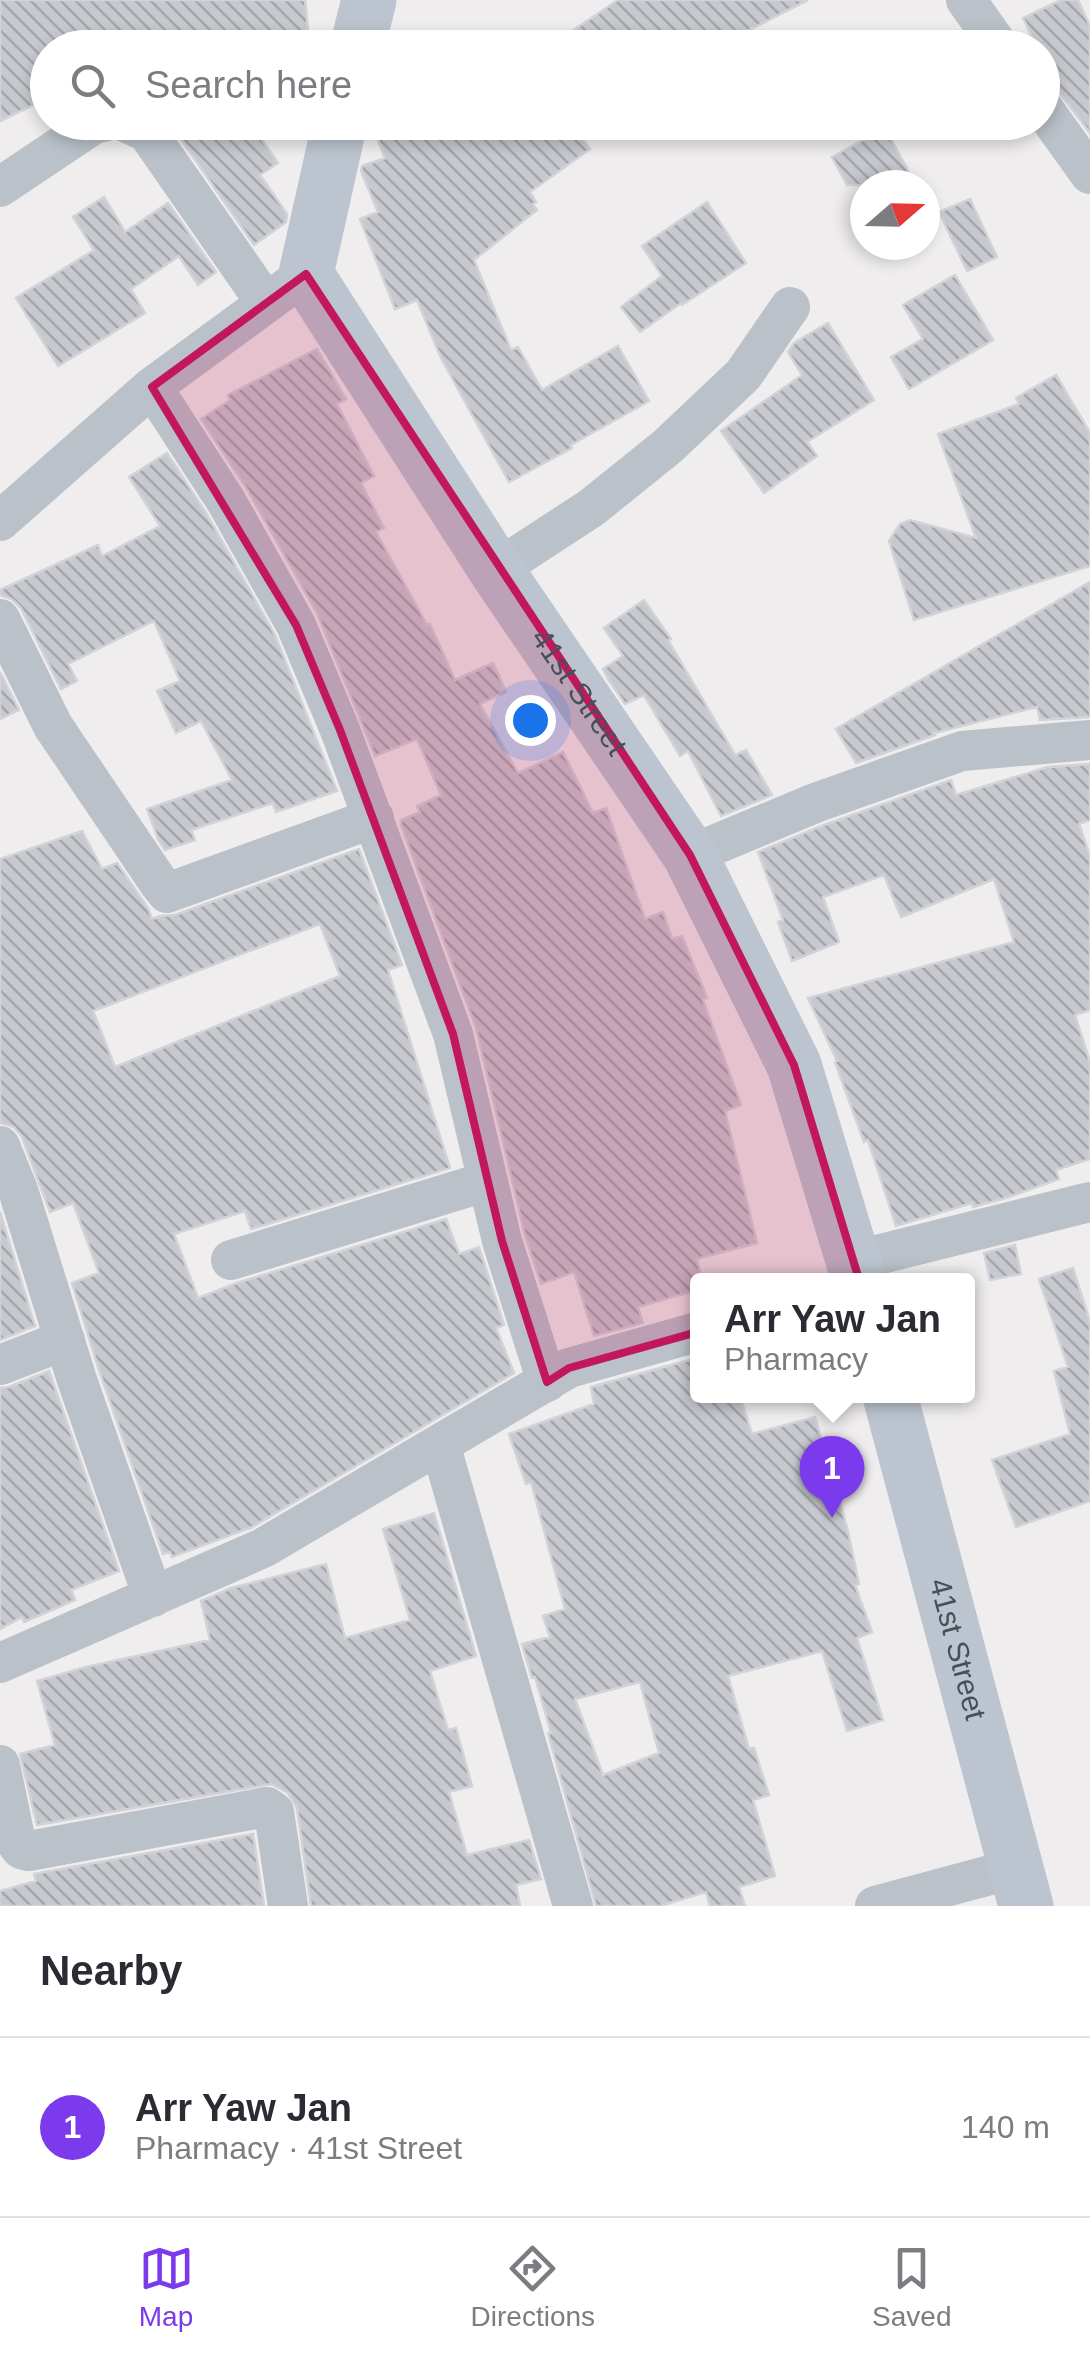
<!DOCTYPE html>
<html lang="en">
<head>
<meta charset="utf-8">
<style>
	body { margin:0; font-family:Arial,sans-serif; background:#f2f2f3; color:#2b2b33 }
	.compass { position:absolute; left:850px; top:170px; width:90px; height:90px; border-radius:50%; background:#fff; box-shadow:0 5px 15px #0003; rotate:70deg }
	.you { position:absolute; left:530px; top:720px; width:35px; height:35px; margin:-25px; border:8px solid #fff; border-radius:50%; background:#1a73e8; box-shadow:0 0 0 15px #1a73e833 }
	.badge { display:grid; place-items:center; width:65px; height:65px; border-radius:50%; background:#7c3aed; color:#fff; font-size:32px; font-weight:700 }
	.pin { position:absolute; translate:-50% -82px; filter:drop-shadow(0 2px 5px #0008) }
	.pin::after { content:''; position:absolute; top:52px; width:35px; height:30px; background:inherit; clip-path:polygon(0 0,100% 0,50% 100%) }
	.popup { position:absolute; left:690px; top:1273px; width:285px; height:130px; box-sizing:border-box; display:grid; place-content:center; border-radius:10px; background:#fff; filter:drop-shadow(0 2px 8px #0005); font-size:32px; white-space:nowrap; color:#7c7c81 }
	.popup b { font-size:38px; color:#2b2b33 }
	.popup::after { content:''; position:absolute; left:50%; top:100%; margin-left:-20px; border:20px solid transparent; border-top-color:#fff }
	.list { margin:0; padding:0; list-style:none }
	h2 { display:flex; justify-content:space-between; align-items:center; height:130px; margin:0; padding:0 40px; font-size:42px }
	h2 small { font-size:32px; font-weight:400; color:#7c7c81 }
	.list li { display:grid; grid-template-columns:65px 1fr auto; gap:30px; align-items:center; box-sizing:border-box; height:180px; padding:0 40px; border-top:2px solid #e1e1e2 }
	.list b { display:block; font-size:38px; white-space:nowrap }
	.list p { margin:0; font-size:32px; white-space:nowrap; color:#7c7c81 }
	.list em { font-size:32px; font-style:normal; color:#7c7c81 }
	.icon { flex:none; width:55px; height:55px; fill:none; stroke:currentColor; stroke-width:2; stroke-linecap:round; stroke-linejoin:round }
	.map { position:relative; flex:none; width:1090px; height:1906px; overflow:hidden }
	.search { position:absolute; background:#fff; box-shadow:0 5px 15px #0003; left:30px; right:30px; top:30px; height:110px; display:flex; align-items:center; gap:25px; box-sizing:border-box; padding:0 35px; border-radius:55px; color:#7c7c81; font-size:38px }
	.sheet { height:310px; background:#fff }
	nav { display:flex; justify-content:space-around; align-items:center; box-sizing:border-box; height:140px; border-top:2px solid #e1e1e2; background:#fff; font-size:28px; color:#7c7c81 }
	nav a { display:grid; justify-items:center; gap:5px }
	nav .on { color:#7c3aed }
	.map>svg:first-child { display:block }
	.building { fill:url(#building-back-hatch); stroke:#d1d3d8; stroke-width:2.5; fill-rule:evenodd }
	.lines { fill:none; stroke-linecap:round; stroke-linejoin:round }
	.street { stroke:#bac1c8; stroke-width:40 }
	.secondary { stroke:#bcc5cf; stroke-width:55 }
	.marked { fill:#c2185b; fill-opacity:0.2; stroke:#c2185b; stroke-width:8; stroke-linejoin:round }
	.labels { text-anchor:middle; stroke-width:9; stroke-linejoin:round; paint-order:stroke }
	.street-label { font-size:30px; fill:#475058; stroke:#fff }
</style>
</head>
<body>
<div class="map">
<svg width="1090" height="1906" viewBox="0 0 1090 1906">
	<defs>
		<pattern id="building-back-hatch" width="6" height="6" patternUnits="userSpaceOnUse" patternTransform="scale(2.5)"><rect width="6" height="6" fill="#c7c9cf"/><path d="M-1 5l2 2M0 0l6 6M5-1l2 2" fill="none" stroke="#a3a6ab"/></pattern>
	</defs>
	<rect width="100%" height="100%" fill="#efeded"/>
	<path class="building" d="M 0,0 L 305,0 L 310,48 L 48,48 L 48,98 L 0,121 Z
		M 618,0 L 808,0 L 720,45 L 715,34 L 682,48 L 547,48 Z
		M 1061,0 L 1078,0 L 1090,26 L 1090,133 L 1056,88 L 1042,60 L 1042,48 L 1037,48 L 1023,18 Z
		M 169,122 L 250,122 L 278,163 L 260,175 L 287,214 L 286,222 L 254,245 Z
		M 371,122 L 571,122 L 590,149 L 530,192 L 536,202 L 533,204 L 537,210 L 474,260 L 511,350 L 518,347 L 542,390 L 618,346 L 649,401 L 571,445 L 572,448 L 509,482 L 441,358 L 417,300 L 395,309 L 360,219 L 378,212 L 361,171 L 362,166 L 385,158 Z
		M 885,128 L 911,176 L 893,185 L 847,185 L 832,157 Z
		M 104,197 L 125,232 L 168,203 L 216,272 L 198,285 L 179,256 L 131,289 L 145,313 L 58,366 L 16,298 L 94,250 L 73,217 Z
		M 970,199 L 997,257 L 967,271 L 939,212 Z
		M 707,202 L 746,263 L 682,305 L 681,303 L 640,332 L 621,307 L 662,276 L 642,246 Z
		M 955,275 L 993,340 L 909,389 L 891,357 L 923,339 L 903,305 Z
		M 828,323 L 874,400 L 807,442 L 817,456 L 764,493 L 721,431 L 802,375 L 788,352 L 794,343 Z
		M 317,349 L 346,399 L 337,404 L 374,476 L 361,483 L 384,528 L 376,532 L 427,625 L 430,624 L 455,680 L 493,663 L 506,692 L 480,704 L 518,773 L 563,752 L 593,813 L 606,808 L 645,919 L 663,912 L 672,939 L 682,936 L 707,998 L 703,1000 L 741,1105 L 725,1111 L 757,1243 L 697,1259 L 702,1280 L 697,1280 L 697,1290 L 638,1307 L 643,1323 L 594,1336 L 574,1272 L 541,1284 L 525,1235 L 476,1028 L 401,825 L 401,820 L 420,812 L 417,806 L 441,795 L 417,739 L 375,756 L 317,613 L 247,489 L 201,419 L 230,400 L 228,395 Z
		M 1056,375 L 1090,433 L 1090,566 L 914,620 L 889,541 L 900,524 L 910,520 L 976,538 L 938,434 L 1019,404 L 1016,398 Z
		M 167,453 L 206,513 L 275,635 L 337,791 L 276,812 L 273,803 L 191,830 L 195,840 L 165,850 L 158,839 L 147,809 L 232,780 L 201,721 L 176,733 L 157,691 L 180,681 L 154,621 L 68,664 L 77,681 L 61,689 L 21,608 L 12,599 L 0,595 L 0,590 L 98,545 L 102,556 L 160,526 L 129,477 Z
		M 1090,582 L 1090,717 L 1040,720 L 1037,707 L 934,733 L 935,735 L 856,763 L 836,729 Z
		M 644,600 L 671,639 L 668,640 L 735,755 L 746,750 L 772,795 L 721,816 L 688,751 L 680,756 L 644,695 L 625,704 L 608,679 L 603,669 L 623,656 L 604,628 Z
		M 0,672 L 19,710 L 0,719 Z
		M 1090,764 L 1090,820 L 1079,824 L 1090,856 L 1090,1010 L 1075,1015 L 1090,1062 L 1090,1159 L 1056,1170 L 1059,1179 L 1006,1198 L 973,1207 L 972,1203 L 896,1226 L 868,1140 L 864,1142 L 835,1062 L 837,1061 L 808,998 L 1014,942 L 994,879 L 901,917 L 884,875 L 823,897 L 839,942 L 792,961 L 778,922 L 783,920 L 758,852 L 824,825 L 951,780 L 956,795 L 1048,767 Z
		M 82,831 L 102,869 L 117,863 L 148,908 L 152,919 L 161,916 L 175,915 L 359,849 L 402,965 L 388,970 L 450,1168 L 251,1229 L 245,1211 L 174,1234 L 198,1298 L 237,1283 L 446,1219 L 459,1254 L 479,1247 L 504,1325 L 496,1328 L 514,1373 L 252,1527 L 172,1557 L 170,1552 L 163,1554 L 99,1370 L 72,1283 L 99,1273 L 75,1208 L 73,1203 L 50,1212 L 22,1137 L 14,1127 L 0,1123 L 0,859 ZM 320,924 L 340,976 L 115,1067 L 93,1011 Z
		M 0,1212 L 35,1326 L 0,1340 Z
		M 1015,1245 L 1021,1274 L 990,1280 L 984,1253 Z
		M 1073,1268 L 1090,1322 L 1090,1501 L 1016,1527 L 992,1460 L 1070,1434 L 1054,1371 L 1068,1367 L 1039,1279 Z
		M 697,1358 L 697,1396 L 740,1396 L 752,1434 L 815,1417 L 848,1531 L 859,1584 L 855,1585 L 872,1632 L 857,1638 L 883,1720 L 847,1731 L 822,1651 L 728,1676 L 749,1749 L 754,1748 L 769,1795 L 753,1800 L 775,1876 L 739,1887 L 745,1906 L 710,1906 L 706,1892 L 660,1906 L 596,1906 L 548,1733 L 551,1733 L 535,1677 L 532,1678 L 522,1644 L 550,1637 L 543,1616 L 565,1609 L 531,1482 L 526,1484 L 509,1434 L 594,1404 L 591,1387 ZM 640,1682 L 659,1753 L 603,1775 L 575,1699 Z
		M 49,1371 L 119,1571 L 71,1590 L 75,1600 L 24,1622 L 22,1617 L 0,1629 L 0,1388 L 9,1387 Z
		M 434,1513 L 476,1656 L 430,1671 L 448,1730 L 456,1728 L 472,1786 L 449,1792 L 467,1855 L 529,1840 L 541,1879 L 516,1885 L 520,1906 L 311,1906 L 297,1808 L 288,1793 L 271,1784 L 37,1825 L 20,1754 L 55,1745 L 37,1681 L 86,1667 L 210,1640 L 201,1601 L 231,1588 L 326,1564 L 345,1638 L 410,1620 L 383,1529 Z
		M 253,1834 L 264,1906 L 0,1906 L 0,1891 L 36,1881 L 34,1874 Z"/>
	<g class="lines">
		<path class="street" d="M 966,0 L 1000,48
			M 1042,107 L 1090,174
			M 125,122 L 147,132 L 266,303
			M 0,187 L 94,124 L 104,122
			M 152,387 L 226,501 L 296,625 L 340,730 L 453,1034 L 502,1241 L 547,1382
			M 0,521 L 152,387 L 306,274
			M 496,570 L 591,508 L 668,446 L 743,375 L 790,307
			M 0,619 L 53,726 L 159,883 L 167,893 L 374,818
			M 690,855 L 815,803 L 962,751 L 1090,740
			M 0,1146 L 18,1190 L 76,1377 L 153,1597
			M 231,1260 L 488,1181
			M 853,1261 L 1090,1202
			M 0,1365 L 65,1340
			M 440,1444 L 573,1906
			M 0,1663 L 263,1548 L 569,1368 L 697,1332
			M 0,1765 L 16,1842 L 21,1849 L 29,1851 L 267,1807 L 274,1812 L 288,1906
			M 875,1906 L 1016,1868"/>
		<g class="secondary">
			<path d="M 357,48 L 369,0"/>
			<path id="s1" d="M 340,122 L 306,274 L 496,570 L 690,855 L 794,1065 L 859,1280"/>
			<path id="s2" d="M 890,1396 L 1026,1906"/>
		</g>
	</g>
	<path class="marked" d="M 306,274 L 690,855 L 794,1065 L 861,1286 L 569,1368 L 547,1382 L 502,1241 L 453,1034 L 340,730 L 296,625 L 152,387 Z"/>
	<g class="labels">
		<g class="street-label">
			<text dy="10" stroke="none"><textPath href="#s1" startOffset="655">41st Street</textPath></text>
			<text dy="10" stroke="none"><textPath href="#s2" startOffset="262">41st Street</textPath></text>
		</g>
	</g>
</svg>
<svg class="compass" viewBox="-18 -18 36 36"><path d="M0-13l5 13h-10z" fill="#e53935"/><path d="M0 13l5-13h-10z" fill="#7c7c81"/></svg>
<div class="you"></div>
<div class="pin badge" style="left:832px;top:1518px">1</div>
<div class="popup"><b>Arr Yaw Jan</b>Pharmacy</div>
<div class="search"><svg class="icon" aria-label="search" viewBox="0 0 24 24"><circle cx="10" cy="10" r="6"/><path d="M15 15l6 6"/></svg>Search here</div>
</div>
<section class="sheet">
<h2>Nearby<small></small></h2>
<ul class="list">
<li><span class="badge">1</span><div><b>Arr Yaw Jan</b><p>Pharmacy · 41st Street</p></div><em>140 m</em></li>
</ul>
</section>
<nav>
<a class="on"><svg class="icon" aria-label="map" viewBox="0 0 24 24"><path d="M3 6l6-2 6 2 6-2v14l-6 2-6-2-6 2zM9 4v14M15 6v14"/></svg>Map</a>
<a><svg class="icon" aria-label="directions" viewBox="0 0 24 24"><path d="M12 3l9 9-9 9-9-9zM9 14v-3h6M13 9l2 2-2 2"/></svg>Directions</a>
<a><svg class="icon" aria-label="saved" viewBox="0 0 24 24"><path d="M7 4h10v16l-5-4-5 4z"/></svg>Saved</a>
</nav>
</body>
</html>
